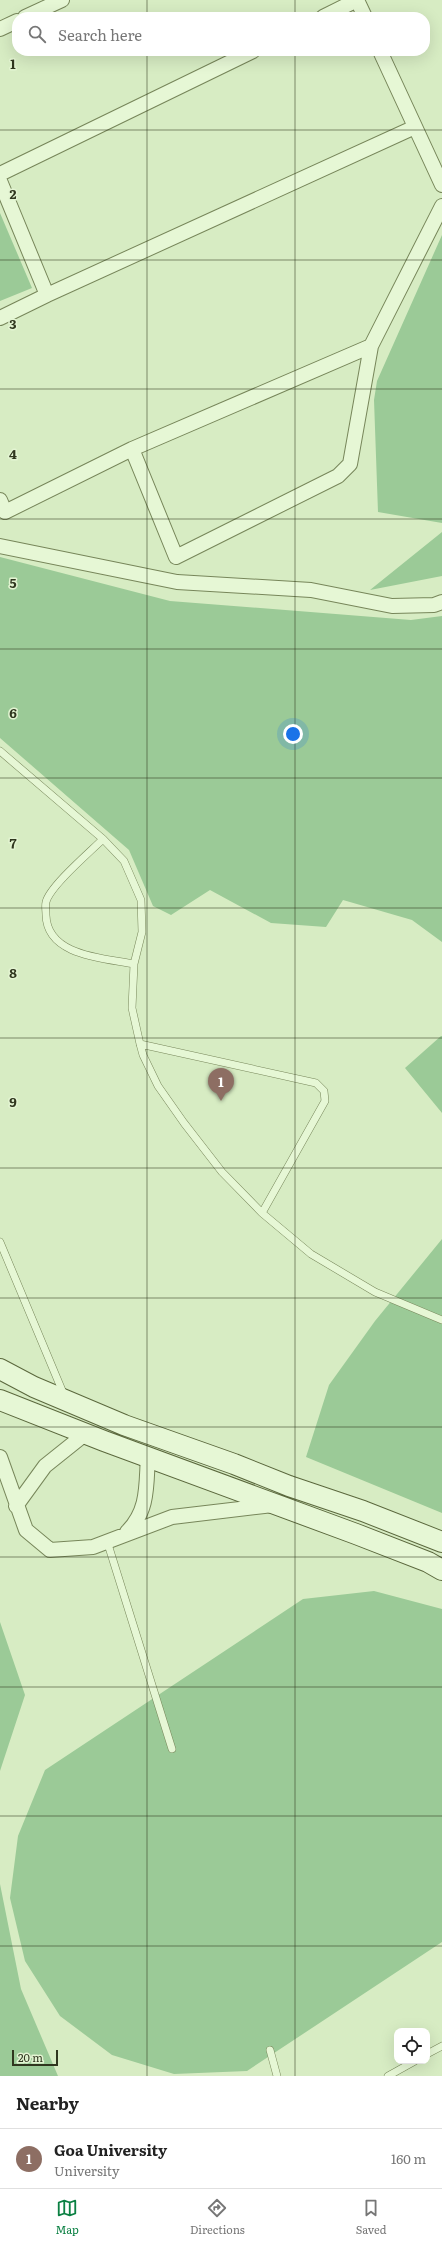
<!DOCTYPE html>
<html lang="en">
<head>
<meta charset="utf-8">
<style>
	body { margin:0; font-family:Literata,serif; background:#f6f6f6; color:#222 }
	.controls { position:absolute; right:12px; bottom:12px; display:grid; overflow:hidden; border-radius:8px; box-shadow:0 4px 16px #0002 }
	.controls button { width:36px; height:36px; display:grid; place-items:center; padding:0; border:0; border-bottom:1px solid #e0e0e0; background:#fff; color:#222; font:20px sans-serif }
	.scale { position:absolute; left:12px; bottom:10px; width:46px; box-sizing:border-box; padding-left:4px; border:2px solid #2f361e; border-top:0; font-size:11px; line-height:14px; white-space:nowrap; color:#2f361e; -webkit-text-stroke:3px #e3f4d2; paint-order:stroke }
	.you { position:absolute; left:293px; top:734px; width:14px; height:14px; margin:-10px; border:3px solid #fff; border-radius:50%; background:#1a73e8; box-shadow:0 0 0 6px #1a73e833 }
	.badge { display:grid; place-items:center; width:26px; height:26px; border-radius:50%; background:#0b8043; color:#fff; font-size:13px; font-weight:700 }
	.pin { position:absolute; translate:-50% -33px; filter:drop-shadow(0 1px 2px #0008) }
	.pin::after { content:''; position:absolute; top:21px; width:14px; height:12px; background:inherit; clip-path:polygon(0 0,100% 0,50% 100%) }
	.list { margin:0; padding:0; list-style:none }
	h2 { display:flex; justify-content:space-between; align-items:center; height:52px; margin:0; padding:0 16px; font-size:17px }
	h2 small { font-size:13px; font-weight:400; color:#767676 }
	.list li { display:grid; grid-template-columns:26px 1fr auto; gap:12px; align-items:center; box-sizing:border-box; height:60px; padding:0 16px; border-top:1px solid #e0e0e0 }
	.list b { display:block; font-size:15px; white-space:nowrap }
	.list p { margin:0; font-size:13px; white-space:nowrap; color:#767676 }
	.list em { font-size:13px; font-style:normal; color:#767676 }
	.icon { flex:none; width:22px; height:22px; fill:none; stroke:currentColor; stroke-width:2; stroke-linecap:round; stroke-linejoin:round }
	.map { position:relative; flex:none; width:442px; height:2076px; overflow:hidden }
	.search { position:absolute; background:#fff; box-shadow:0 4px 16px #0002; left:12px; right:12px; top:12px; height:44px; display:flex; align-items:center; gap:10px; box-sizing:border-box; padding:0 14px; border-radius:16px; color:#767676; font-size:15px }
	.sheet { height:112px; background:#fff }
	nav { display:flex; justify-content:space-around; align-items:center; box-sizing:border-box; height:56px; border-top:1px solid #e0e0e0; background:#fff; font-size:11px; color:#767676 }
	nav a { display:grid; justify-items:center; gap:2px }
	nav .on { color:#0b8043 }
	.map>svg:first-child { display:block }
	.green { fill:#9bca97 }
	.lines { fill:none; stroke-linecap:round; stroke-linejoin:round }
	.service-casing { stroke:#77865a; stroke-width:8 }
	.minor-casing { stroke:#77865a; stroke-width:16 }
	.secondary-casing { stroke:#5b683d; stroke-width:22 }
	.service { stroke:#e6f7d5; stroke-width:7 }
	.minor { stroke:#e6f7d5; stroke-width:14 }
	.secondary { stroke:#e6f7d5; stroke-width:20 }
	.grid { fill:none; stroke:#2f361e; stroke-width:1; stroke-opacity:0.55 }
	.grid-label { font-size:13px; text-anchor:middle; font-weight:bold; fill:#2f361e; stroke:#e3f4d2; stroke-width:3; stroke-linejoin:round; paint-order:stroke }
</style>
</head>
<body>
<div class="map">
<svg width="442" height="2076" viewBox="0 0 442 2076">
	<rect width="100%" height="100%" fill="#d7ecc3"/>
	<path class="green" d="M 0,213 L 32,288 L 0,301 Z
		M 442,235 L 442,523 L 378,512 L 374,400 L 377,381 Z
		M 442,532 L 442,576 L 370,590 Z
		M 0,557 L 170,601 L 411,620 L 442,616 L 442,942 L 412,920 L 343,900 L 326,927 L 271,923 L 210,890 L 171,915 L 153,906 L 129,850 L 0,738 Z
		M 441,1036 L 442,1036 L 442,1113 L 405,1068 Z
		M 442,1239 L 442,1513 L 306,1457 L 329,1385 L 375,1321 Z
		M 374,1591 L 442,1609 L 442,1942 L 247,2071 L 174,2074 L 112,2055 L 60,2016 L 25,1961 L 10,1898 L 18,1836 L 45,1770 L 303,1599 Z
		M 0,1622 L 25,1695 L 0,1771 Z
		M 0,1884 L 21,1989 L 58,2076 L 0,2076 Z"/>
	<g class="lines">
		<defs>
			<path id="service" d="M 0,751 L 103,839 L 124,861 L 141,900 L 142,932 L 134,964 L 132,1008 L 140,1044 L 143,1055 L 158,1086 L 184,1123 L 222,1172 L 262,1213 L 311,1254 L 375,1292 L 442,1320
				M 103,839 C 90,852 50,886 46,902 C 45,906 46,911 46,915 C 47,956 103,958 134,964
				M 140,1044 L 316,1083 L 324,1091 L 325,1101 L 262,1213
				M 0,1242 L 64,1395
				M 107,1541 L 172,1749
				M 270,2050 L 277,2076
				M 427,2054 L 442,2046
				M 388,2076 L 415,2061"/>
			<path id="minor" d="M 357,0 L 365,17
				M 25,17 L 62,0
				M 323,17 L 357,0
				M 0,29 L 17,21
				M 380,51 L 442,185
				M 0,174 L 253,51
				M 0,181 L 47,295
				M 0,318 L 47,295 L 415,127
				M 132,449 L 176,557 L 338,476 L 350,464 L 371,346
				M 0,500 L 5,512 L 132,449 L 371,346 L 442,206
				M 0,546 L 177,582 L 311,590 L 392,606 L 434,605 L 442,602
				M 0,1457 L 26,1530 L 50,1550 L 93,1547 L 172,1517 L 273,1505
				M 16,1506 L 45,1466 L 85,1434
				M 127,1532 C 149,1510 146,1485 148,1456"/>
			<path id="secondary" d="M 0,1369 L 34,1387 L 124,1425 L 234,1464 L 289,1486 L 363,1511 L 442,1542
				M 0,1400 L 104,1441 L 356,1534 L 428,1562 L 442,1570"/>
		</defs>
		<use href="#service" class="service-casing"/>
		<use href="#minor" class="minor-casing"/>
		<use href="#secondary" class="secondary-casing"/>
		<use href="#service" class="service"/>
		<use href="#minor" class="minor"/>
		<use href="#secondary" class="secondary"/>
	</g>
	<path class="grid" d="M 147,0 L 147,17M 295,0 L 295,17M 147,51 L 147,2076M 295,51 L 295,2076M 0,130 L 442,130M 0,260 L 442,260M 0,389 L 442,389M 0,519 L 442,519M 0,649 L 442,649M 0,778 L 442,778M 0,908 L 442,908M 0,1038 L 442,1038M 0,1168 L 442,1168M 0,1298 L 442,1298M 0,1427 L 442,1427M 0,1557 L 442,1557M 0,1687 L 442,1687M 0,1816 L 442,1816M 0,1946 L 442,1946"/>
	<g class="grid-label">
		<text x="13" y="69">1</text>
		<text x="13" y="199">2</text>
		<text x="13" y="329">3</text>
		<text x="13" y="459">4</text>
		<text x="13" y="588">5</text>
		<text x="13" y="718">6</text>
		<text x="13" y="848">7</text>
		<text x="13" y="978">8</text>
		<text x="13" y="1107">9</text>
	</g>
</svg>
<div class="controls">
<button><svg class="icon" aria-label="locate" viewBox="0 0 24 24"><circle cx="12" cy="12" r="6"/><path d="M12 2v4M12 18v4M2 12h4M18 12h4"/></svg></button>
</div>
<div class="scale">20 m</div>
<div class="you"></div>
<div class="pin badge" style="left:221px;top:1101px;background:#8d6e63">1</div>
<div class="search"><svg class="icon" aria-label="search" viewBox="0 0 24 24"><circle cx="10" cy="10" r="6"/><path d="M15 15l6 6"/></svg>Search here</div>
</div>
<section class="sheet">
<h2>Nearby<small></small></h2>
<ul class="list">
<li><span class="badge" style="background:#8d6e63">1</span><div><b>Goa University</b><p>University</p></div><em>160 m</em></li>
</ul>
</section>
<nav>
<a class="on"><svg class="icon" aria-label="map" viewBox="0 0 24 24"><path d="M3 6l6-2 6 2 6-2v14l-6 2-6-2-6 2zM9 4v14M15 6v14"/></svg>Map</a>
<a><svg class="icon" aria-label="directions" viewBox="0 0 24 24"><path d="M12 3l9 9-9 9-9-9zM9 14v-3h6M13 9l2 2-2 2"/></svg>Directions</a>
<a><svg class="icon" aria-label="saved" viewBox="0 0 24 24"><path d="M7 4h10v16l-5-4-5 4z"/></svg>Saved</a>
</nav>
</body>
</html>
